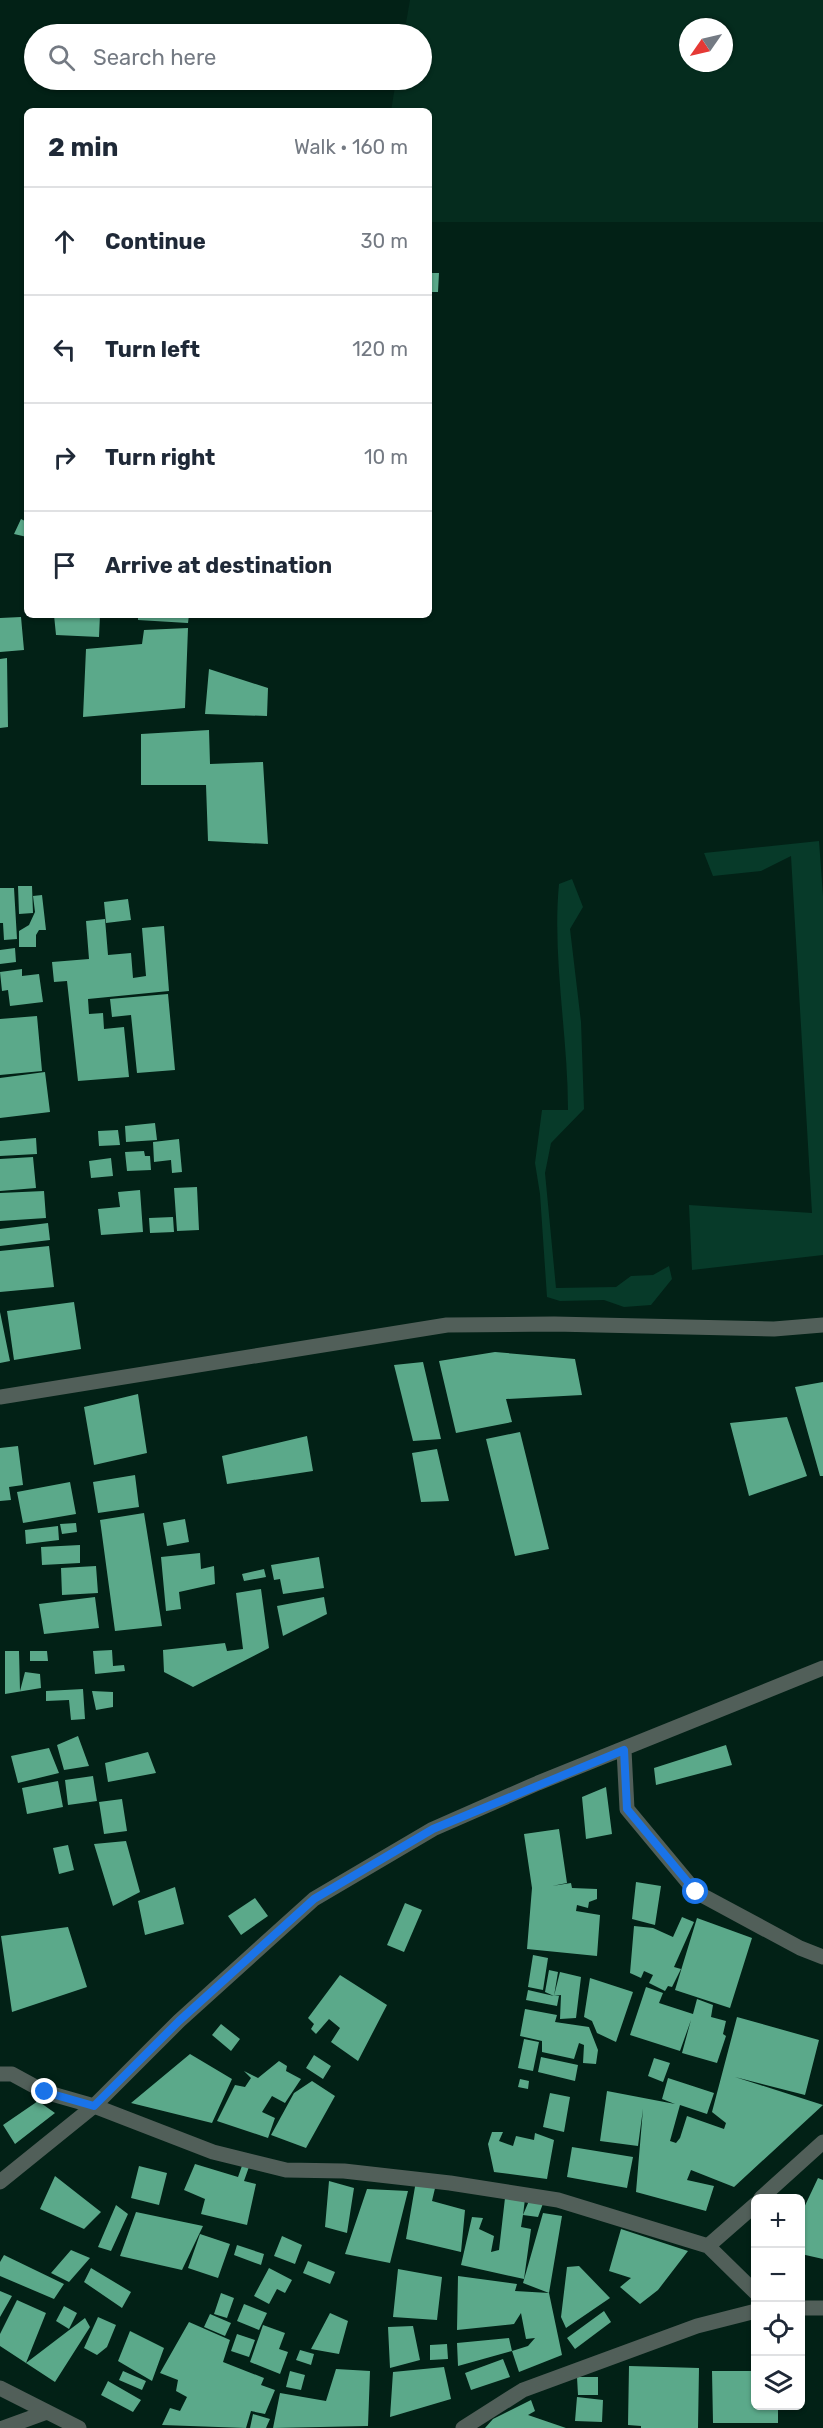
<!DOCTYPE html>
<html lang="en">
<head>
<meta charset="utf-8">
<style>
	body { margin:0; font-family:Rubik,sans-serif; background:#f6f6f7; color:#1f2937 }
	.controls { position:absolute; right:18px; bottom:18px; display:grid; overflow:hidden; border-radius:9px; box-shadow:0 2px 4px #0004 }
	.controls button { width:54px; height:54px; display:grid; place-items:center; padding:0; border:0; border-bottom:2px solid #e0e1e3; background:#fff; color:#1f2937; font:30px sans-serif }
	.compass { position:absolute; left:679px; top:18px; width:54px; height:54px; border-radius:50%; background:#fff; box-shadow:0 2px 4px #0004; rotate:236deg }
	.stop { position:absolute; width:18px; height:18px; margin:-14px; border:4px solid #1a73e8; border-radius:50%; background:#fff }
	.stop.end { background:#1a73e8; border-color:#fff; box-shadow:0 2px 6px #0008 }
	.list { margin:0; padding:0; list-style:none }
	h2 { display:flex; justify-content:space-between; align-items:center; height:78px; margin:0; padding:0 24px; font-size:26px }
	h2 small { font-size:20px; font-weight:400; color:#747a83 }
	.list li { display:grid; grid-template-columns:39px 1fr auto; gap:18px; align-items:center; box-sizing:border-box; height:108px; padding:0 24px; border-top:2px solid #e0e1e3 }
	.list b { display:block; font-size:22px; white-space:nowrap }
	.list em { font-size:20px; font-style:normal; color:#747a83 }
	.icon { flex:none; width:33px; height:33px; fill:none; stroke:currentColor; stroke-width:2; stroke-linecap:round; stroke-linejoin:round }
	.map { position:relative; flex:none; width:823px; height:2428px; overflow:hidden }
	.search { position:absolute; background:#fff; box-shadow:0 2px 4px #0004; left:24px; top:24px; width:408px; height:66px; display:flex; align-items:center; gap:15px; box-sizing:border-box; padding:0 21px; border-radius:33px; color:#747a83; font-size:22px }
	.panel { position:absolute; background:#fff; box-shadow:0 2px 4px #0004; left:24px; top:108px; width:408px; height:510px; border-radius:9px }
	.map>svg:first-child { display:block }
	.built { fill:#052c1e; fill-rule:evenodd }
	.green { fill:#073a29 }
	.building { fill:#5ba98a }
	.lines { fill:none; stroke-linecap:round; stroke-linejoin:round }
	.minor { stroke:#515f59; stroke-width:15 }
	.route { stroke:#1a73e8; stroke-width:8 }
</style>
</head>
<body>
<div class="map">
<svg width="823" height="2428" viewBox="0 0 823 2428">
	<rect width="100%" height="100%" fill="#022116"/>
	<path class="built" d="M 410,0 L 823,0 L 823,222 L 429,222 L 429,111 L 391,111 L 396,80 L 422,80 L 422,34 L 404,34 ZM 688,27 L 724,27 L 724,63 L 688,63 Z"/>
	<path class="green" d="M 819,841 L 823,896 L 823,1255 L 692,1270 L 689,1205 L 812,1213 L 791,856 L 761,871 L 713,876 L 704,853 Z
		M 572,879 L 583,907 L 570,929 L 581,1022 L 584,1109 L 551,1143 L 545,1173 L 556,1288 L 616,1287 L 631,1276 L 653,1275 L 669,1266 L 672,1279 L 651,1305 L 624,1307 L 604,1300 L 560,1301 L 547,1297 L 540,1194 L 535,1163 L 542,1110 L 568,1110 C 568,1035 552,958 559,884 Z"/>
	<path class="building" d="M 429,273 L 439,273 L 438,292 L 429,292 Z
		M 21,519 L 27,522 L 27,537 L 14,534 Z
		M 54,615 L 100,615 L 99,637 L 56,635 Z
		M 138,615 L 189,615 L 188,623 L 138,620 Z
		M 21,617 L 24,650 L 0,652 L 0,618 Z
		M 188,628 L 185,708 L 83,717 L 86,649 L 142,644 L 144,630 Z
		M 7,658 L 8,727 L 0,728 L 0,659 Z
		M 209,669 L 268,688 L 267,716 L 205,714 Z
		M 209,730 L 210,764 L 263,762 L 268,844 L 208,841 L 206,785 L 141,785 L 141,734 Z
		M 18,886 L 32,886 L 33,913 L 19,914 Z
		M 0,888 L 14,888 L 17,939 L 4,940 L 3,923 L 0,923 Z
		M 42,895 L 46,930 L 39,930 L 36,935 L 36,947 L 19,947 L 19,931 L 29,925 L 35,912 L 33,896 Z
		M 128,899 L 131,920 L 106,923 L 104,902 Z
		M 105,919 L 108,955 L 131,953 L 133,978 L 146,976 L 142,928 L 164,926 L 169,991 L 88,999 L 89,1014 L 103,1013 L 104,1029 L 124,1027 L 129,1077 L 78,1081 L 67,981 L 54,982 L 52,962 L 89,959 L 86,921 Z
		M 15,948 L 16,962 L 0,964 L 0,950 Z
		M 22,969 L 22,976 L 39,974 L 43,1002 L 10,1006 L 8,990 L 2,991 L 0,972 Z
		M 168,994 L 175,1070 L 137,1073 L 131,1015 L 112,1017 L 110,999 Z
		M 37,1016 L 42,1071 L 0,1075 L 0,1019 Z
		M 45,1072 L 50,1112 L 0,1118 L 0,1078 Z
		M 155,1123 L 157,1140 L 126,1142 L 125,1126 Z
		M 118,1130 L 120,1145 L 99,1146 L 98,1131 Z
		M 36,1138 L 37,1154 L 0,1156 L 0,1141 Z
		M 179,1139 L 182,1172 L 172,1173 L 171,1160 L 154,1162 L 153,1142 Z
		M 144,1151 L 145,1156 L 150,1156 L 151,1170 L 127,1171 L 125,1152 Z
		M 33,1157 L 36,1188 L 0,1191 L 0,1159 Z
		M 111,1158 L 113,1176 L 91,1178 L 89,1161 Z
		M 197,1187 L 199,1230 L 177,1231 L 174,1188 Z
		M 140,1190 L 143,1232 L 101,1235 L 98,1209 L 120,1207 L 118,1192 Z
		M 44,1191 L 46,1218 L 0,1221 L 0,1193 Z
		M 173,1217 L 174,1232 L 150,1233 L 149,1218 Z
		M 48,1223 L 50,1240 L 0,1246 L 0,1229 Z
		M 49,1246 L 54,1287 L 0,1292 L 0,1251 Z
		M 74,1302 L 81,1349 L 14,1360 L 7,1311 Z
		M 0,1312 L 10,1361 L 0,1363 Z
		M 495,1352 L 575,1359 L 582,1395 L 506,1399 L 512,1422 L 456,1433 L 439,1361 Z
		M 423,1362 L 441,1439 L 413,1441 L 394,1365 Z
		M 823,1382 L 823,1476 L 820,1476 L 795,1387 Z
		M 138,1394 L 147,1453 L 94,1465 L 84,1407 Z
		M 787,1417 L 807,1476 L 749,1496 L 730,1423 Z
		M 520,1432 L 549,1549 L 515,1556 L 486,1439 Z
		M 307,1436 L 313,1471 L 227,1484 L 222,1456 Z
		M 18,1446 L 23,1485 L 9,1487 L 11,1500 L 0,1501 L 0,1448 Z
		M 437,1449 L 449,1501 L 421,1502 L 412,1453 Z
		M 135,1475 L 139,1507 L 98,1513 L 93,1482 Z
		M 70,1482 L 76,1514 L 23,1523 L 17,1492 Z
		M 144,1513 L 162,1626 L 115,1631 L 100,1520 Z
		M 185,1519 L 189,1542 L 167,1546 L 163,1523 Z
		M 76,1523 L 77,1532 L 62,1534 L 60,1524 Z
		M 58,1526 L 59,1540 L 26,1544 L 25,1530 Z
		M 80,1545 L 80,1563 L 42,1565 L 41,1547 Z
		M 200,1553 L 201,1569 L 214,1566 L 215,1584 L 179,1592 L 181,1609 L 166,1611 L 161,1557 Z
		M 319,1557 L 324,1588 L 283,1594 L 280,1579 L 274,1580 L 271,1565 Z
		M 96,1566 L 98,1593 L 62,1595 L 61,1568 Z
		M 264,1569 L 266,1577 L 244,1581 L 242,1574 Z
		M 261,1589 L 269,1648 L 193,1687 L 164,1672 L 163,1650 L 225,1643 L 227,1651 L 243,1649 L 236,1593 Z
		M 95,1597 L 99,1628 L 44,1634 L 39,1604 Z
		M 324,1597 L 327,1614 L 283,1636 L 277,1606 Z
		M 112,1650 L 113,1666 L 124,1665 L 125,1671 L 95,1674 L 93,1651 Z
		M 5,1651 L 19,1651 L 20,1691 L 25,1672 L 40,1674 L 41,1688 L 5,1694 Z
		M 30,1651 L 47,1651 L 48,1661 L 30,1661 Z
		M 83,1689 L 85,1719 L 71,1720 L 69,1700 L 46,1701 L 46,1691 Z
		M 92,1691 L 113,1692 L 113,1707 L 96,1710 Z
		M 78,1736 L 89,1766 L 64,1770 L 57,1745 Z
		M 726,1745 L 732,1765 L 656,1785 L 654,1768 Z
		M 49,1748 L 59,1773 L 18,1783 L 11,1756 Z
		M 148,1752 L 156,1773 L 108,1782 L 105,1763 Z
		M 93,1776 L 97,1801 L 68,1805 L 65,1780 Z
		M 58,1781 L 63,1807 L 27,1814 L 22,1788 Z
		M 606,1787 L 612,1834 L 586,1839 L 582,1797 Z
		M 122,1799 L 127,1831 L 104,1834 L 99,1802 Z
		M 559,1829 L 567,1883 L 552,1886 L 571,1883 L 572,1888 L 597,1889 L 597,1899 L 589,1902 L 588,1908 L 577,1905 L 576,1911 L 600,1915 L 597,1956 L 527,1949 L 532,1888 L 524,1834 Z
		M 126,1841 L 140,1892 L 113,1906 L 94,1844 Z
		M 68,1845 L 74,1870 L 59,1874 L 53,1848 Z
		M 636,1882 L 661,1886 L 655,1925 L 632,1919 Z
		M 175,1887 L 184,1924 L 145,1935 L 138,1901 Z
		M 255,1898 L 268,1916 L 241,1935 L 228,1916 Z
		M 405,1903 L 422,1910 L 404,1952 L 387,1945 Z
		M 682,1917 L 694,1922 L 674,1967 L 681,1969 L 672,1987 L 668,1986 L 665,1991 L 649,1983 L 653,1975 L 644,1971 L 641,1978 L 630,1973 L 634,1926 L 653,1928 L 673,1937 Z
		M 697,1918 L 752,1938 L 730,2008 L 675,1990 Z
		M 68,1927 L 87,1987 L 12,2012 L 1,1936 Z
		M 533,1955 L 548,1958 L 543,1990 L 528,1987 Z
		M 549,1970 L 558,1972 L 554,1996 L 560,1972 L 581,1977 L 576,2018 L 560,2019 L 561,1995 L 554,1996 L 559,1996 L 557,2006 L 526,2000 L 528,1990 L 554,1996 L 545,1992 Z
		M 340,1975 L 387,2005 L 358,2061 L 331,2042 L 340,2028 L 329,2019 L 316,2034 L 311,2029 L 314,2024 L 308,2018 Z
		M 590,1978 L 633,1992 L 616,2042 L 597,2033 L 592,2021 L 584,2017 Z
		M 646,1987 L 663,1993 L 659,2003 L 693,2014 L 697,1999 L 713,2005 L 711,2017 L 726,2021 L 723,2034 L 726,2036 L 717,2063 L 682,2053 L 691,2020 L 680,2051 L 630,2035 Z
		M 525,2009 L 557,2015 L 555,2022 L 589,2027 L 598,2050 L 596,2064 L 583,2063 L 584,2045 L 579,2043 L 574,2059 L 542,2052 L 542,2041 L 520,2036 Z
		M 737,2017 L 819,2040 L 805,2095 L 735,2077 L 823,2105 L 734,2187 L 691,2170 L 687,2180 L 714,2186 L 706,2211 L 636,2192 L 643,2109 L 638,2146 L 600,2141 L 607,2091 L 675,2104 L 662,2099 L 668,2078 L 714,2093 L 707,2114 L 680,2105 L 670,2141 L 676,2143 L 680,2138 L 687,2116 L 724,2129 L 726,2123 L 712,2112 Z
		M 221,2024 L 240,2039 L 231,2051 L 212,2035 Z
		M 524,2039 L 539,2042 L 533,2071 L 518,2068 Z
		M 190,2054 L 232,2079 L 212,2123 L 131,2103 Z
		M 314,2055 L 331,2066 L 323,2079 L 306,2068 Z
		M 541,2057 L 578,2065 L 575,2081 L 538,2072 Z
		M 654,2058 L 670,2063 L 663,2082 L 648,2076 Z
		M 279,2061 L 287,2066 L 286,2071 L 301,2079 L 285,2103 L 272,2096 L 262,2112 L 275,2118 L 268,2138 L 217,2121 L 235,2085 L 245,2087 L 251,2078 L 244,2071 L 258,2078 Z
		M 520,2079 L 529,2081 L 528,2089 L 518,2087 Z
		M 312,2081 L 335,2096 L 306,2148 L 271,2135 L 294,2093 Z
		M 550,2093 L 570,2097 L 564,2132 L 543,2127 Z
		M 38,2101 L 55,2113 L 15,2144 L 3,2125 Z
		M 492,2132 L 503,2132 L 499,2141 L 513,2146 L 516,2136 L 534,2140 L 535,2133 L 554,2140 L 547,2179 L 494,2172 L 488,2144 Z
		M 572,2147 L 633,2157 L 627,2188 L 567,2177 Z
		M 243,2163 L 250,2164 L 244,2181 L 256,2184 L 247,2225 L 201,2214 L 205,2199 L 184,2190 L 195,2164 L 238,2177 Z
		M 139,2166 L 167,2173 L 159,2205 L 131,2198 Z
		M 55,2176 L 101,2212 L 84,2229 L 40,2209 Z
		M 818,2178 L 823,2180 L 823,2259 L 801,2254 L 801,2214 Z
		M 329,2181 L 354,2188 L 347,2233 L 325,2227 Z
		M 416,2181 L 436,2184 L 432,2201 L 465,2210 L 461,2252 L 406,2239 Z
		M 367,2189 L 408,2191 L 390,2263 L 345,2254 Z
		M 531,2196 L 545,2198 L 538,2217 L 523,2215 L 521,2227 L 531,2229 L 524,2279 L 461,2265 L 472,2217 L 483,2218 L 479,2229 L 494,2236 L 491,2252 L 499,2250 L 505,2198 L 525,2199 L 523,2215 Z
		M 116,2205 L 128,2214 L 111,2251 L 98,2247 Z
		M 136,2212 L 203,2226 L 182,2270 L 120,2256 Z
		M 543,2213 L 562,2216 L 549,2293 L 562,2355 L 519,2372 L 512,2351 L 528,2346 L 535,2338 L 526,2339 L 521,2313 L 514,2324 L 457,2330 L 458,2276 L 517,2284 L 515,2291 L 549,2293 L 523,2283 Z
		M 621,2229 L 688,2251 L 658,2290 L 640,2304 L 620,2287 L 631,2278 L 609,2271 Z
		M 200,2234 L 230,2244 L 218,2278 L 188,2268 Z
		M 282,2236 L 302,2245 L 295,2264 L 274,2256 Z
		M 237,2245 L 264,2254 L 261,2265 L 234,2255 Z
		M 71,2250 L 90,2258 L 69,2282 L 51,2273 Z
		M 4,2255 L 64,2284 L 54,2299 L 0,2276 L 0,2262 Z
		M 308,2261 L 335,2272 L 330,2284 L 303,2273 Z
		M 579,2266 L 610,2298 L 566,2328 L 561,2317 L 567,2267 Z
		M 91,2268 L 131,2292 L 122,2308 L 84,2282 Z
		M 269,2268 L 292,2280 L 285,2293 L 277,2289 L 269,2304 L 254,2296 Z
		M 398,2269 L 442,2277 L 437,2320 L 393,2317 Z
		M 0,2291 L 12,2296 L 0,2317 Z
		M 221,2293 L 234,2298 L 227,2318 L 214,2314 Z
		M 17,2300 L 46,2313 L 26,2363 L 85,2318 L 90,2327 L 55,2382 L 0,2346 L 0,2334 Z
		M 244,2304 L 267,2313 L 259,2330 L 237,2321 Z
		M 64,2306 L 77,2313 L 69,2329 L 56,2321 Z
		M 604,2311 L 611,2322 L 575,2349 L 567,2338 Z
		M 330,2313 L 348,2321 L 339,2354 L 311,2349 Z
		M 210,2314 L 231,2323 L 225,2336 L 204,2327 Z
		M 98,2317 L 116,2325 L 107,2347 L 97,2355 L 84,2348 Z
		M 189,2322 L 230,2340 L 223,2362 L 264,2378 L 261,2385 L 275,2390 L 265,2414 L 251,2411 L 246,2428 L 162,2425 L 170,2408 L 180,2411 L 187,2397 L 176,2391 L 178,2380 L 160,2373 Z
		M 263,2325 L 285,2333 L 279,2349 L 288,2352 L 280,2374 L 250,2362 Z
		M 413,2326 L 420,2360 L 390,2368 L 388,2327 Z
		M 130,2331 L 164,2348 L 152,2381 L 118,2361 Z
		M 237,2334 L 255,2340 L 249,2357 L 231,2351 Z
		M 509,2338 L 512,2351 L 458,2366 L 457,2343 Z
		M 447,2344 L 448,2359 L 430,2360 L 430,2345 Z
		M 300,2350 L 314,2354 L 311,2365 L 296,2360 Z
		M 503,2359 L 510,2377 L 471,2390 L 465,2373 Z
		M 629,2366 L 699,2368 L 698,2428 L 641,2428 L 641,2426 L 628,2425 Z
		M 444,2367 L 451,2399 L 390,2417 L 393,2372 Z
		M 336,2369 L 370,2371 L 368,2426 L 273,2428 L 280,2393 L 326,2401 Z
		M 123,2371 L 146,2381 L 142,2390 L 119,2380 Z
		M 290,2371 L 305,2375 L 301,2390 L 286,2387 Z
		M 712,2371 L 756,2371 L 756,2406 L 778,2406 L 778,2423 L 713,2423 Z
		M 577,2377 L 598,2377 L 598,2395 L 578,2395 Z
		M 108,2381 L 141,2400 L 133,2412 L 101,2395 Z
		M 577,2397 L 603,2400 L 602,2422 L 575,2421 Z
		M 531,2400 L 535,2411 L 528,2415 L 566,2428 L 485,2428 L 493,2419 Z
		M 253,2414 L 270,2419 L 266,2428 L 250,2428 Z"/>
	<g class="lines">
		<path class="minor" d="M 0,1397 L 447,1325 L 554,1324 L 774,1329 L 823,1325
			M 624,1750 L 627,1809 L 696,1892 L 800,1948 L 823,1957
			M 0,2074 L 12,2074 L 45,2092 L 94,2106 L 213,2152 L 286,2170 L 344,2171 L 450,2183 L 558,2200 L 708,2246 L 756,2293
			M 0,2182 L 94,2106 L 179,2021 L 314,1899 L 433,1829 L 538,1783 L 823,1668
			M 761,2198 L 823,2142
			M 708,2246 L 756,2204
			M 800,2308 L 823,2308
			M 0,2388 L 79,2428
			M 3,2428 L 47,2412
			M 463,2428 L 523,2390 L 697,2326 L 756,2311"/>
	</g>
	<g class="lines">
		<path class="route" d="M 45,2092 L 94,2106 L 179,2021 L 314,1899 L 433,1829 L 624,1750 L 627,1809 L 696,1892"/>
	</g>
</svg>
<div class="controls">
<button>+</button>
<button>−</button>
<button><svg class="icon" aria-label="locate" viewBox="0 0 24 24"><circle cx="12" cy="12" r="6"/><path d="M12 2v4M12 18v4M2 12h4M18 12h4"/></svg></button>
<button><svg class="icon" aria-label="layers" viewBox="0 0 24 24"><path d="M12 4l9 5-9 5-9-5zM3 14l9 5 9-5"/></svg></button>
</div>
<svg class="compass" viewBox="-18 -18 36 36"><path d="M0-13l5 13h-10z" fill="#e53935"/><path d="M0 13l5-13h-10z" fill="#747a83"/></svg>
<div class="stop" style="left:696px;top:1892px"></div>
<div class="stop end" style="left:45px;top:2092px"></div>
<div class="search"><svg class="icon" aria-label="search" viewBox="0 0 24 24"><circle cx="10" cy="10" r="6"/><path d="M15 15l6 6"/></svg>Search here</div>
<section class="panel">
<h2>2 min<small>Walk · 160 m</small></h2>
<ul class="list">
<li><svg class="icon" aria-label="ahead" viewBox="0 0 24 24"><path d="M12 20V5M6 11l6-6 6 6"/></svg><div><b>Continue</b></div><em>30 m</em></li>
<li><svg class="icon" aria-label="left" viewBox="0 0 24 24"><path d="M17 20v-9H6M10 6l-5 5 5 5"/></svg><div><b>Turn left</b></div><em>120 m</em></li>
<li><svg class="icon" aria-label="right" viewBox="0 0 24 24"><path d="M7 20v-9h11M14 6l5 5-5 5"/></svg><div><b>Turn right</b></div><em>10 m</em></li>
<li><svg class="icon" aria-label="arrive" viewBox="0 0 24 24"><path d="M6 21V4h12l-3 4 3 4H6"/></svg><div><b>Arrive at destination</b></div></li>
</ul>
</section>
</div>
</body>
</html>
